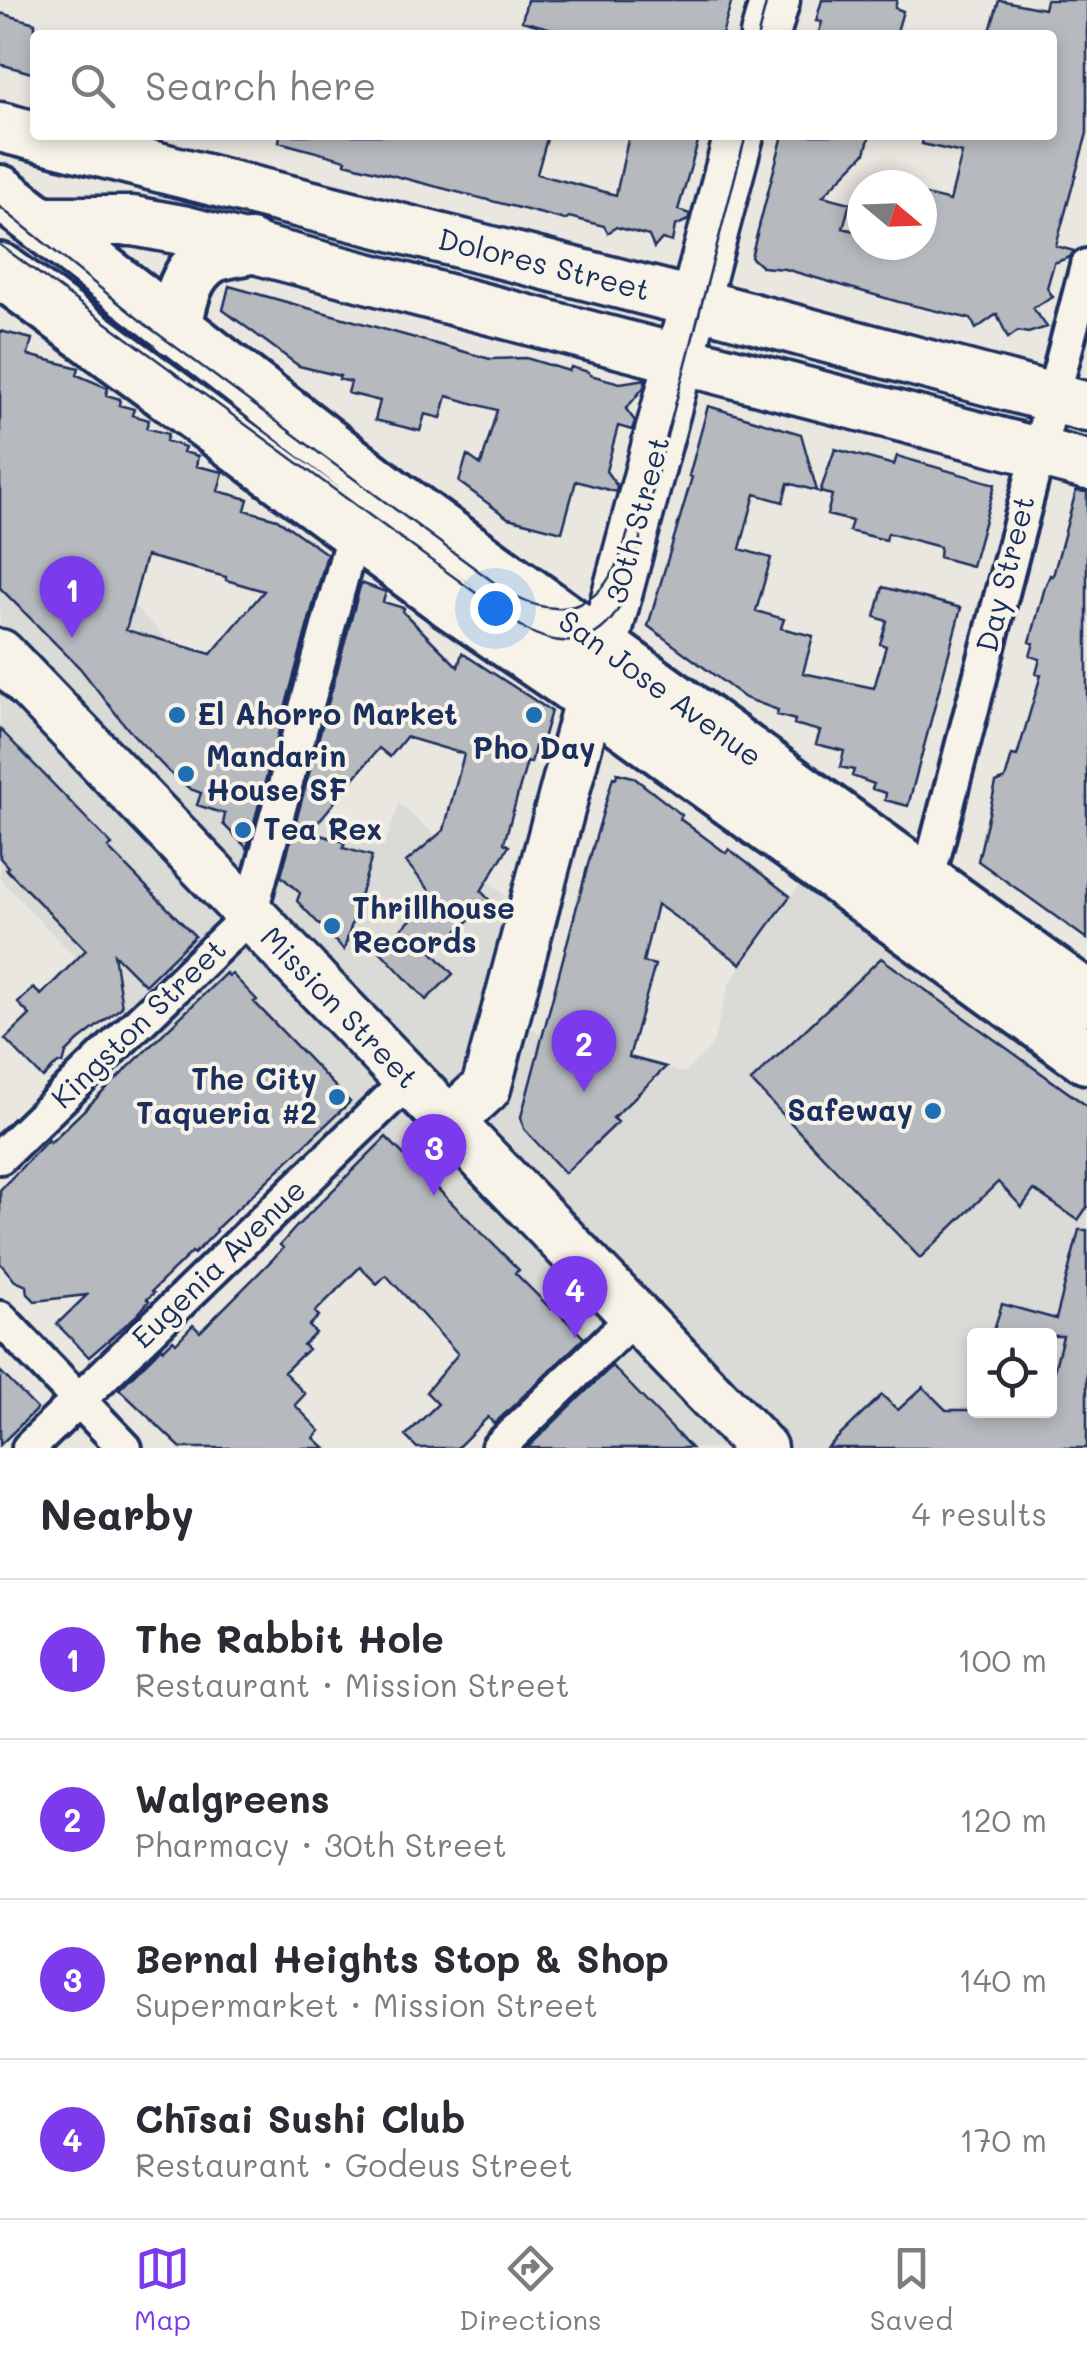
<!DOCTYPE html>
<html lang="en">
<head>
<meta charset="utf-8">
<style>
	body { margin:0; font-family:Mali,sans-serif; background:#f2f2f3; color:#2b2b33 }
	.controls { position:absolute; right:30px; bottom:30px; display:grid; overflow:hidden; border-radius:10px; box-shadow:0 5px 15px #0003 }
	.controls button { width:90px; height:90px; display:grid; place-items:center; padding:0; border:0; border-bottom:2px solid #e1e1e2; background:#fff; color:#2b2b33; font:50px sans-serif }
	.compass { position:absolute; left:847px; top:170px; width:90px; height:90px; border-radius:50%; background:#fff; box-shadow:0 5px 15px #0003; rotate:109deg }
	.you { position:absolute; left:495px; top:608px; width:35px; height:35px; margin:-25px; border:8px solid #fff; border-radius:50%; background:#1a73e8; box-shadow:0 0 0 15px #1a73e833 }
	.badge { display:grid; place-items:center; width:65px; height:65px; border-radius:50%; background:#7c3aed; color:#fff; font-size:32px; font-weight:700 }
	.pin { position:absolute; translate:-50% -82px; filter:drop-shadow(0 2px 5px #0008) }
	.pin::after { content:''; position:absolute; top:52px; width:35px; height:30px; background:inherit; clip-path:polygon(0 0,100% 0,50% 100%) }
	.list { margin:0; padding:0; list-style:none }
	h2 { display:flex; justify-content:space-between; align-items:center; height:130px; margin:0; padding:0 40px; font-size:42px }
	h2 small { font-size:32px; font-weight:400; color:#7c7c81 }
	.list li { display:grid; grid-template-columns:65px 1fr auto; gap:30px; align-items:center; box-sizing:border-box; height:160px; padding:0 40px; border-top:2px solid #e1e1e2 }
	.list b { display:block; font-size:38px; white-space:nowrap }
	.list p { margin:0; font-size:32px; white-space:nowrap; color:#7c7c81 }
	.list em { font-size:32px; font-style:normal; color:#7c7c81 }
	.icon { flex:none; width:55px; height:55px; fill:none; stroke:currentColor; stroke-width:2; stroke-linecap:round; stroke-linejoin:round }
	.map { position:relative; flex:none; width:1087px; height:1448px; overflow:hidden }
	.search { position:absolute; background:#fff; box-shadow:0 5px 15px #0003; left:30px; right:30px; top:30px; height:110px; display:flex; align-items:center; gap:25px; box-sizing:border-box; padding:0 35px; border-radius:10px; color:#7c7c81; font-size:38px }
	.sheet { height:770px; background:#fff }
	nav { display:flex; justify-content:space-around; align-items:center; box-sizing:border-box; height:140px; border-top:2px solid #e1e1e2; background:#fff; font-size:28px; color:#7c7c81 }
	nav a { display:grid; justify-items:center; gap:5px }
	nav .on { color:#7c3aed }
	.map>svg:first-child { display:block }
	.built { fill:#dadad6; fill-rule:evenodd }
	.building { fill:#b6babf; stroke:#1b2f5e; stroke-width:2.5; fill-rule:evenodd }
	.lines { fill:none; stroke-linecap:round; stroke-linejoin:round }
	.street-casing { stroke:#1b2f5e; stroke-width:40 }
	.secondary-casing { stroke:#1b2f5e; stroke-width:55 }
	.primary-casing { stroke:#1b2f5e; stroke-width:60 }
	.street { stroke:#f7f3e8; stroke-width:32 }
	.secondary { stroke:#f7f3e8; stroke-width:48 }
	.primary { stroke:#f7f3e8; stroke-width:52 }
	.tram { stroke:#1b2f5e; stroke-width:2.5 }
	.poi-dot { fill:#1f6fb2; stroke:#f7f3e8; stroke-width:4 }
	.labels { text-anchor:middle; stroke-width:8; stroke-linejoin:round; paint-order:stroke }
	.street-label { font-size:30px; fill:#1b2f5e; stroke:#f7f3e8 }
	.poi-label { font-size:30px; font-weight:bold; fill:#1b2f5e; stroke:#f7f3e8; text-anchor:start }
</style>
</head>
<body>
<div class="map">
<svg width="1087" height="1448" viewBox="0 0 1087 1448">
	<rect width="100%" height="100%" fill="#eae7e0"/>
	<filter id="ink" filterUnits="userSpaceOnUse"><feTurbulence type="fractalNoise" baseFrequency=".01" numOctaves="2"/><feDisplacementMap in="SourceGraphic" scale="20" xChannelSelector="R" yChannelSelector="G"/><feConvolveMatrix kernelMatrix="1 2 1 2 8 2 1 2 1" color-interpolation-filters="sRGB"/></filter>
	<g filter="url(#ink)">
		<path class="built" d="M 0,470 L 289,763 L 291,798 L 384,847 L 399,804 L 531,918 L 506,1014 L 542,1034 L 684,1073 L 712,1046 L 730,982 L 817,862 L 1087,1057 L 1087,1448 L 587,1448 L 561,1400 L 332,1174 L 308,1201 L 0,879 ZM 974,1336 L 1050,1336 L 1050,1410 L 974,1410 Z"/>
		<path class="building" d="M 527,0 L 732,0 L 722,35 L 575,35 L 522,21 Z
			M 822,0 L 897,0 L 895,8 L 903,11 L 896,35 L 818,35 L 822,22 L 816,21 Z
			M 999,0 L 1044,9 L 1046,0 L 1087,0 L 1087,133 L 1056,246 L 1074,251 L 1070,257 L 1054,263 L 1047,288 L 1053,297 L 1033,308 L 1047,327 L 1028,333 L 1018,331 L 1008,338 L 997,314 L 976,329 L 971,319 L 899,302 L 785,269 L 762,267 L 751,257 L 783,135 L 870,135 L 865,153 L 823,196 L 850,203 L 843,228 L 862,233 L 862,245 L 922,245 L 922,194 L 950,201 L 962,153 L 922,144 L 923,135 L 1052,135 L 1052,35 L 989,35 Z
			M 0,13 L 35,23 L 35,74 L 0,64 Z
			M 280,135 L 548,135 L 537,174 L 616,195 L 629,135 L 664,141 L 665,135 L 700,135 L 678,210 L 690,214 L 688,220 L 675,226 L 672,242 L 662,239 L 654,248 L 649,236 L 616,227 L 608,233 L 604,226 L 569,217 L 565,220 L 554,217 L 345,163 L 346,160 L 279,142 Z
			M 229,286 L 490,359 L 526,358 L 569,371 L 571,367 L 589,372 L 590,375 L 620,383 L 646,379 L 644,387 L 626,409 L 635,421 L 632,430 L 618,426 L 606,471 L 617,486 L 616,492 L 576,481 L 562,532 L 508,518 L 459,482 L 467,455 L 481,465 L 497,410 L 447,396 L 441,418 L 425,414 L 420,431 L 375,420 L 380,401 L 348,393 L 351,382 L 339,379 L 340,376 L 299,366 L 223,310 Z
			M 0,331 L 32,339 L 28,355 L 79,368 L 77,375 L 108,388 L 106,395 L 120,399 L 119,405 L 134,409 L 132,415 L 149,420 L 146,428 L 168,434 L 166,441 L 185,447 L 183,452 L 198,456 L 196,466 L 223,472 L 218,491 L 248,499 L 245,510 L 277,519 L 327,554 L 247,848 L 223,824 L 225,814 L 197,805 L 201,793 L 190,789 L 169,772 L 128,729 L 80,668 L 0,588 ZM 146,556 L 226,577 L 226,580 L 264,591 L 211,654 L 126,630 Z
			M 708,406 L 801,434 L 817,491 L 788,483 L 783,502 L 755,494 L 740,549 L 771,558 L 756,611 L 784,619 L 781,628 L 813,636 L 803,673 L 874,688 L 886,646 L 880,644 L 887,621 L 875,617 L 883,587 L 961,608 L 908,806 L 885,800 L 886,793 L 872,789 L 874,784 L 852,776 L 854,770 L 840,767 L 844,751 L 816,744 L 820,731 L 794,724 L 795,720 L 777,715 L 778,710 L 745,698 L 648,626 L 692,477 L 689,476 Z
			M 835,449 L 894,465 L 897,456 L 995,484 L 972,566 L 939,557 L 940,547 L 888,533 L 886,540 L 849,531 L 852,521 L 827,515 L 832,495 L 820,492 Z
			M 1076,491 L 1087,492 L 1087,939 L 978,861 L 996,783 L 1005,779 L 1012,755 L 1017,756 L 1041,675 L 1036,674 L 1040,659 L 1030,656 L 1034,643 L 1030,642 L 1045,587 L 1050,575 L 1053,576 Z
			M 361,583 L 386,592 L 383,602 L 404,608 L 403,612 L 458,667 L 462,653 L 551,711 L 540,749 L 535,747 L 531,763 L 527,762 L 504,843 L 509,846 L 481,891 L 491,902 L 432,952 L 453,974 L 426,1000 L 379,950 L 435,897 L 406,862 L 444,830 L 464,754 L 406,737 L 390,757 L 379,748 L 310,832 L 345,842 L 343,848 L 372,856 L 344,950 L 297,901 L 300,893 L 281,876 Z
			M 0,729 L 112,845 L 108,848 L 195,936 L 145,985 L 114,954 L 122,1007 L 78,1041 L 66,1053 L 63,1064 L 58,1063 L 43,1078 L 5,1039 L 30,1015 L 18,1003 L 33,988 L 41,995 L 86,950 L 6,869 L 8,867 L 0,858 Z
			M 617,773 L 633,777 L 682,815 L 680,819 L 726,853 L 729,849 L 790,896 L 741,964 L 657,904 L 643,962 L 655,965 L 629,1057 L 666,1067 L 613,1118 L 618,1122 L 565,1173 L 524,1129 L 521,1117 L 587,868 L 613,777 L 616,778 Z
			M 881,958 L 1087,1106 L 1087,1207 L 1078,1220 L 1034,1190 L 1022,1207 L 998,1182 L 920,1258 L 751,1081 Z
			M 226,973 L 229,976 L 232,974 L 257,1000 L 254,1002 L 258,1006 L 350,1102 L 216,1229 L 217,1231 L 194,1254 L 192,1252 L 152,1291 L 154,1293 L 147,1299 L 149,1301 L 137,1315 L 89,1357 L 57,1324 L 87,1295 L 35,1301 L 28,1294 L 27,1286 L 15,1281 L 0,1263 L 0,1190 L 48,1140 L 50,1143 Z
			M 386,1137 L 519,1270 L 515,1273 L 551,1309 L 553,1307 L 584,1338 L 494,1424 L 488,1417 L 457,1448 L 417,1448 L 405,1436 L 438,1404 L 426,1392 L 458,1354 L 386,1275 L 377,1284 L 360,1267 L 315,1312 L 319,1316 L 309,1326 L 316,1333 L 303,1345 L 308,1349 L 284,1372 L 305,1394 L 295,1405 L 320,1431 L 314,1438 L 325,1448 L 181,1448 L 119,1389 L 162,1347 L 163,1350 L 173,1340 L 176,1343 L 193,1325 L 200,1332 L 271,1261 L 283,1248 L 280,1245 L 296,1227 Z
			M 1079,1230 L 1087,1230 L 1087,1448 L 827,1448 L 882,1395 L 898,1410 L 923,1387 L 946,1410 L 1050,1410 L 1050,1386 L 1063,1336 L 992,1336 L 1002,1304 L 1056,1319 Z
			M 612,1366 L 691,1448 L 527,1448 Z
			M 0,1371 L 37,1409 L 0,1445 Z"/>
		<g class="lines">
			<defs>
				<path id="street" d="M 927,882 L 1087,266
					M 0,1157 L 250,915 L 354,531
					M 0,1318 L 125,1448
					M 29,1448 L 409,1080
					M 498,1448 L 635,1316"/>
				<path id="secondary" d="M 765,35 L 775,0
					M 0,127 L 688,301 L 1087,407
					M 39,221 L 133,221 L 182,230 L 1087,465
					M 0,654 L 762,1448
					M 449,1122 L 486,1088 L 739,135"/>
				<path id="primary" d="M 0,192 L 389,493 L 1087,998
					M 0,270 L 452,603 L 591,698 L 1087,1057
					M 175,329 C 180,303 184,272 210,257 C 220,251 238,250 250,247"/>
			</defs>
			<use href="#street" class="street-casing"/>
			<use href="#secondary" class="secondary-casing"/>
			<use href="#primary" class="primary-casing"/>
			<use href="#street" class="street"/>
			<use href="#secondary" class="secondary"/>
			<use href="#primary" class="primary"/>
			<path class="tram" d="M 758,35 L 767,0
				M 0,207 L 146,325 L 511,595 C 577,628 611,596 628,532
				M 0,245 L 525,629 C 568,653 605,642 625,596 L 746,135"/>
		</g>
	</g>
	<g class="poi-dot">
		<circle cx="177" cy="715" r="10"/>
		<circle cx="534" cy="715" r="10"/>
		<circle cx="186" cy="774" r="10"/>
		<circle cx="243" cy="830" r="10"/>
		<circle cx="332" cy="926" r="10"/>
		<circle cx="337" cy="1097" r="10"/>
		<circle cx="933" cy="1111" r="10"/>
	</g>
	<g class="labels">
		<g class="street-label">
			<text transform="translate(544 265) rotate(14)" y="10">Dolores Street</text>
			<text transform="translate(638 520) rotate(-75)" y="10">30th Street</text>
			<text transform="translate(1006 574) rotate(-76)" y="10">Day Street</text>
			<text transform="translate(660 689) rotate(36)" y="10">San Jose Avenue</text>
			<text transform="translate(339 1008) rotate(46)" y="10">Mission Street</text>
			<text transform="translate(139 1024) rotate(-44)" y="10">Kingston Street</text>
			<text transform="translate(219 1264) rotate(-44)" y="10">Eugenia Avenue</text>
		</g>
		<g class="poi-label">
			<text x="197" y="725">El Ahorro Market</text>
			<text x="534" y="759" text-anchor="middle">Pho Day</text>
			<text x="206" y="767">Mandarin<tspan x="206" dy="34">House SF</tspan></text>
			<text x="263" y="840">Tea Rex</text>
			<text x="352" y="919">Thrillhouse<tspan x="352" dy="34">Records</tspan></text>
			<text x="317" y="1090" text-anchor="end">The City<tspan x="317" dy="34">Taqueria #2</tspan></text>
			<text x="913" y="1121" text-anchor="end">Safeway</text>
		</g>
	</g>
</svg>
<div class="controls">
<button><svg class="icon" aria-label="locate" viewBox="0 0 24 24"><circle cx="12" cy="12" r="6"/><path d="M12 2v4M12 18v4M2 12h4M18 12h4"/></svg></button>
</div>
<svg class="compass" viewBox="-18 -18 36 36"><path d="M0-13l5 13h-10z" fill="#e53935"/><path d="M0 13l5-13h-10z" fill="#7c7c81"/></svg>
<div class="you"></div>
<div class="pin badge" style="left:72px;top:638px">1</div>
<div class="pin badge" style="left:584px;top:1092px">2</div>
<div class="pin badge" style="left:434px;top:1196px">3</div>
<div class="pin badge" style="left:575px;top:1338px">4</div>
<div class="search"><svg class="icon" aria-label="search" viewBox="0 0 24 24"><circle cx="10" cy="10" r="6"/><path d="M15 15l6 6"/></svg>Search here</div>
</div>
<section class="sheet">
<h2>Nearby<small>4 results</small></h2>
<ul class="list">
<li><span class="badge">1</span><div><b>The Rabbit Hole</b><p>Restaurant · Mission Street</p></div><em>100 m</em></li>
<li><span class="badge">2</span><div><b>Walgreens</b><p>Pharmacy · 30th Street</p></div><em>120 m</em></li>
<li><span class="badge">3</span><div><b>Bernal Heights Stop &amp; Shop</b><p>Supermarket · Mission Street</p></div><em>140 m</em></li>
<li><span class="badge">4</span><div><b>Chīsai Sushi Club</b><p>Restaurant · Godeus Street</p></div><em>170 m</em></li>
</ul>
</section>
<nav>
<a class="on"><svg class="icon" aria-label="map" viewBox="0 0 24 24"><path d="M3 6l6-2 6 2 6-2v14l-6 2-6-2-6 2zM9 4v14M15 6v14"/></svg>Map</a>
<a><svg class="icon" aria-label="directions" viewBox="0 0 24 24"><path d="M12 3l9 9-9 9-9-9zM9 14v-3h6M13 9l2 2-2 2"/></svg>Directions</a>
<a><svg class="icon" aria-label="saved" viewBox="0 0 24 24"><path d="M7 4h10v16l-5-4-5 4z"/></svg>Saved</a>
</nav>
</body>
</html>
